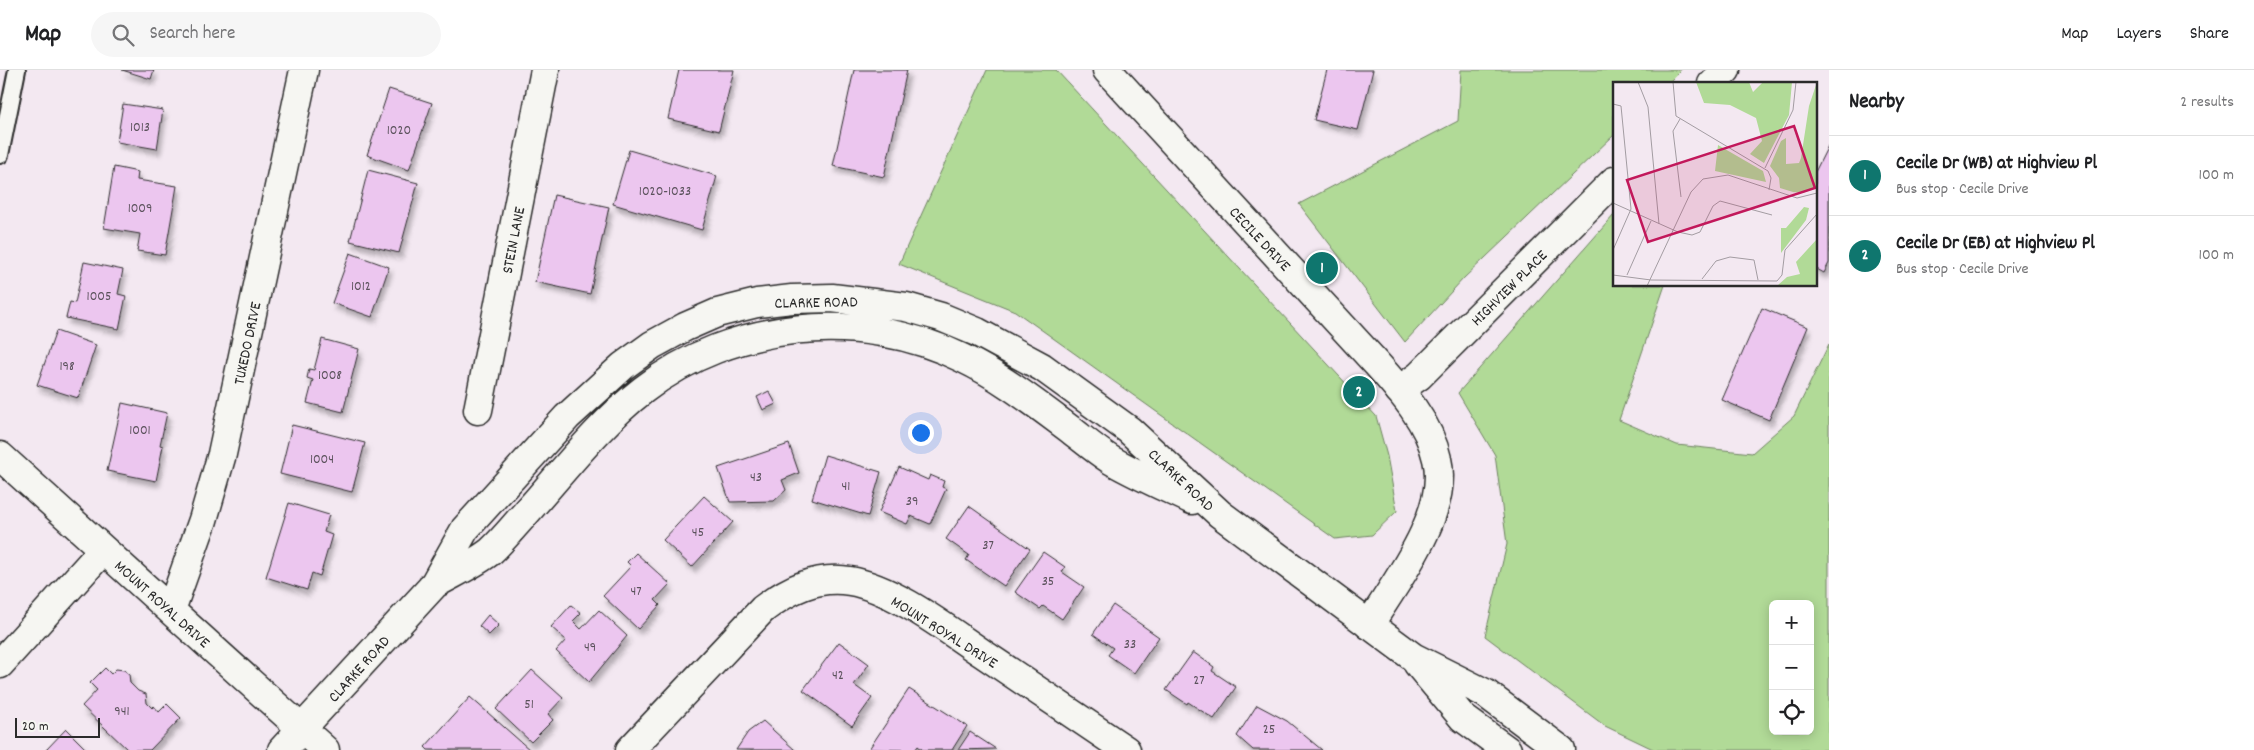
<!DOCTYPE html>
<html lang="en">
<head>
<meta charset="utf-8">
<style>
	body { margin:0; font-family:Dekko,sans-serif; background:#f6f6f6; color:#202124 }
	.controls { position:absolute; right:15px; bottom:15px; display:grid; overflow:hidden; border-radius:8px; box-shadow:0 2px 12px #0003 }
	.controls button { width:45px; height:45px; display:grid; place-items:center; padding:0; border:0; border-bottom:1px solid #e0e0e0; background:#fff; color:#202124; font:25px sans-serif }
	.scale { position:absolute; left:15px; bottom:12px; width:85px; box-sizing:border-box; padding-left:5px; border:2px solid #2b2b2b; border-top:0; font-size:14px; line-height:18px; white-space:nowrap; color:#2b2b2b; -webkit-text-stroke:4px #f6f6f2; paint-order:stroke }
	.you { position:absolute; left:920px; top:362px; width:18px; height:18px; margin:-12px; border:4px solid #fff; border-radius:50%; background:#1a73e8; box-shadow:0 0 0 8px #1a73e833 }
	.badge { display:grid; place-items:center; width:32px; height:32px; border-radius:50%; background:#0f766e; color:#fff; font-size:16px; font-weight:700 }
	.pin { position:absolute; translate:-50% -50%; border:2px solid #fff; box-shadow:0 1px 5px #0006 }
	.list { margin:0; padding:0; list-style:none }
	h2 { display:flex; justify-content:space-between; align-items:center; height:65px; margin:0; padding:0 20px; font-size:21px }
	h2 small { font-size:16px; font-weight:400; color:#757577 }
	.list li { display:grid; grid-template-columns:32px 1fr auto; gap:15px; align-items:center; box-sizing:border-box; height:80px; padding:0 20px; border-top:1px solid #e0e0e0 }
	.list b { display:block; font-size:19px; white-space:nowrap }
	.list p { margin:0; font-size:16px; white-space:nowrap; color:#757577 }
	.list em { font-size:16px; font-style:normal; color:#757577 }
	.icon { flex:none; width:28px; height:28px; fill:none; stroke:currentColor; stroke-width:2; stroke-linecap:round; stroke-linejoin:round }
	.map { position:relative; flex:none; width:1829px; height:680px; overflow:hidden }
	header { display:flex; align-items:center; gap:30px; box-sizing:border-box; height:70px; padding:0 25px; background:#fff; border-bottom:1px solid #e0e0e0 }
	header strong { font-size:24px }
	nav { display:flex; gap:28px; margin-inline-start:auto; font-size:18px }
	.search { width:350px; height:45px; background:#f6f6f6; display:flex; align-items:center; gap:12px; box-sizing:border-box; padding:0 18px; border-radius:28px; color:#757577; font-size:19px }
	main { display:flex }
	aside { flex:1; background:#fff }
	.map>svg:first-child { display:block }
	.green { fill:#b1da97; stroke:#6e8261; fill-rule:evenodd }
	.building { fill:#ecc6ef; stroke:#2b2b2b; filter:url(#shadow) }
	.lines { fill:none; stroke-linecap:round; stroke-linejoin:round }
	.service-casing { stroke:#2b2b2b; stroke-width:20 }
	.minor-casing { stroke:#2b2b2b; stroke-width:31 }
	.tertiary-casing { stroke:#2b2b2b; stroke-width:31 }
	.secondary-casing { stroke:#2b2b2b; stroke-width:31 }
	.service { stroke:#f6f6f2; stroke-width:16 }
	.minor { stroke:#f6f6f2; stroke-width:28 }
	.tertiary { stroke:#f6f6f2; stroke-width:28 }
	.secondary { stroke:#f6f6f2; stroke-width:28 }
	.labels { text-anchor:middle; stroke-width:4.5; stroke-linejoin:round; paint-order:stroke }
	.number-label { font-size:14px; fill:#5b525c }
	.street-label { font-size:16px; fill:#2b2b2b; stroke:#f6f6f2 }
	.inset-road { fill:none; stroke:#a39ca2; stroke-width:1 }
	.view { fill:#c2185b; fill-opacity:0.15; stroke:#c2185b; stroke-width:2.5 }
	.inset-edge { fill:none; stroke:#2b2b2b; stroke-width:2.5 }
</style>
</head>
<body>
<header>
<strong>Map</strong>
<div class="search"><svg class="icon" aria-label="search" viewBox="0 0 24 24"><circle cx="10" cy="10" r="6"/><path d="M15 15l6 6"/></svg>Search here</div>
<nav><a>Map</a><a>Layers</a><a>Share</a></nav>
</header>
<main>
<div class="map">
<svg width="1829" height="680" viewBox="0 0 1829 680">
	<defs>
		<filter id="shadow"><feDropShadow dx="3" dy="5.5" stdDeviation="2.5" flood-color="#0004"/></filter>
	</defs>
	<rect width="100%" height="100%" fill="#f3e8f1"/>
	<filter id="ink" filterUnits="userSpaceOnUse"><feTurbulence type="fractalNoise" baseFrequency=".02" numOctaves="2"/><feDisplacementMap in="SourceGraphic" scale="10" xChannelSelector="R" yChannelSelector="G"/><feConvolveMatrix kernelMatrix="1 2 1 2 8 2 1 2 1" color-interpolation-filters="sRGB"/></filter>
	<g filter="url(#ink)">
		<path class="green" d="M 987,0 L 1056,0 L 1376,346 L 1387,386 L 1397,441 L 1372,465 L 1335,469 L 1015,241 L 899,194 Z
			M 1461,0 L 1681,0 L 1667,14 L 1614,14 L 1614,65 L 1464,208 L 1405,272 L 1299,134 L 1458,51 Z
			M 1614,145 L 1614,215 L 1665,215 L 1619,350 L 1677,375 L 1752,383 L 1794,346 L 1829,274 L 1829,680 L 1655,680 L 1605,656 L 1485,566 L 1507,474 L 1495,385 L 1458,323 ZM 1773,534 L 1810,534 L 1810,661 L 1773,661 Z"/>
		<path class="building" d="M 122,0 L 154,0 L 151,9 Z
			M 679,0 L 734,0 L 719,61 L 668,49 Z
			M 854,0 L 907,0 L 884,107 L 833,96 Z
			M 1327,0 L 1373,0 L 1358,60 L 1314,50 Z
			M 389,19 L 432,33 L 409,100 L 367,85 Z
			M 123,34 L 163,40 L 157,79 L 117,72 Z
			M 1829,74 L 1829,193 L 1824,203 L 1815,198 L 1815,102 Z
			M 629,80 L 717,106 L 702,160 L 613,134 Z
			M 114,97 L 138,102 L 137,110 L 177,116 L 165,185 L 137,181 L 140,164 L 104,158 Z
			M 368,100 L 418,113 L 399,183 L 350,171 Z
			M 554,125 L 609,137 L 590,224 L 535,212 Z
			M 350,183 L 389,197 L 372,247 L 332,233 Z
			M 84,192 L 123,200 L 118,224 L 126,226 L 119,259 L 66,248 L 70,232 L 75,233 Z
			M 1762,238 L 1808,257 L 1769,350 L 1722,330 Z
			M 56,261 L 96,275 L 78,328 L 37,315 Z
			M 322,269 L 359,279 L 343,342 L 307,333 L 313,310 L 307,308 L 309,299 L 314,300 Z
			M 769,321 L 776,334 L 763,340 L 757,327 Z
			M 122,333 L 167,343 L 160,375 L 163,376 L 156,411 L 107,401 Z
			M 292,355 L 365,373 L 352,422 L 280,404 Z
			M 789,374 L 799,403 L 782,410 L 786,420 L 774,431 L 730,432 L 718,398 Z
			M 825,385 L 881,402 L 868,446 L 812,429 Z
			M 899,397 L 928,410 L 930,405 L 944,411 L 942,417 L 946,419 L 930,454 L 911,446 L 907,454 L 879,442 Z
			M 704,426 L 733,452 L 692,497 L 663,470 Z
			M 289,433 L 329,445 L 324,462 L 332,465 L 320,506 L 312,503 L 307,520 L 266,507 Z
			M 969,436 L 1030,479 L 1004,516 L 966,490 L 969,485 L 946,469 Z
			M 1043,482 L 1065,497 L 1062,502 L 1084,517 L 1062,549 L 1043,536 L 1040,539 L 1015,522 Z
			M 636,483 L 670,514 L 655,530 L 660,535 L 638,559 L 603,526 L 631,496 L 627,492 Z
			M 571,535 L 581,543 L 573,551 L 581,559 L 599,540 L 627,566 L 589,612 L 556,581 L 566,570 L 551,557 Z
			M 1113,535 L 1159,567 L 1134,603 L 1108,585 L 1113,578 L 1093,564 Z
			M 488,545 L 499,555 L 489,565 L 479,556 Z
			M 839,572 L 869,594 L 854,615 L 872,628 L 852,656 L 803,620 Z
			M 1193,582 L 1214,597 L 1212,601 L 1236,617 L 1214,649 L 1188,632 L 1187,634 L 1166,620 Z
			M 105,598 L 111,604 L 116,599 L 124,600 L 129,604 L 130,613 L 138,621 L 146,624 L 147,633 L 152,638 L 154,636 L 159,642 L 167,634 L 181,648 L 150,680 L 128,680 L 82,636 L 97,620 L 90,613 Z
			M 532,600 L 563,628 L 548,644 L 553,650 L 531,672 L 496,639 Z
			M 909,619 L 967,656 L 952,680 L 923,680 L 918,676 L 915,680 L 869,679 Z
			M 470,627 L 530,680 L 428,680 L 425,677 Z
			M 1257,635 L 1287,651 L 1322,680 L 1253,680 L 1237,666 Z
			M 763,651 L 795,680 L 736,680 L 748,662 Z
			M 66,659 L 87,680 L 46,680 Z
			M 970,662 L 996,679 L 958,680 Z"/>
		<g class="lines">
			<defs>
				<path id="service" d="M 0,85 L 17,0"/>
				<path id="minor" d="M 1712,14 L 1726,0
					M 1399,320 L 1419,306 L 1614,111
					M 478,340 L 545,0
					M 0,386 L 325,680
					M 171,540 L 203,450 L 222,384 L 304,0
					M 0,594 L 103,480
					M 630,680 L 763,539 C 788,520 817,505 850,511 C 893,518 945,558 982,583 C 1030,615 1078,648 1126,680"/>
				<path id="tertiary" d="M 1107,0 L 1376,293 C 1400,320 1429,352 1437,389 C 1450,442 1396,512 1369,555"/>
				<path id="secondary" d="M 433,515 C 452,504 475,494 491,481 C 503,470 514,456 525,444 C 562,403 599,354 643,320 C 731,251 862,238 962,288 C 1002,307 1036,334 1071,360 C 1084,370 1097,381 1111,390 C 1137,405 1165,417 1192,430
					M 1418,594 L 1463,648 L 1507,680
					M 282,680 L 433,516 L 465,459 L 567,347 L 623,296 L 652,275 L 685,257 L 717,243 L 757,233 L 792,229 L 832,228 L 906,237 L 941,247 L 977,262 L 1042,297 L 1129,360 L 1220,444 L 1413,587 L 1485,623 L 1561,680"/>
			</defs>
			<use href="#service" class="service-casing"/>
			<use href="#minor" class="minor-casing"/>
			<use href="#tertiary" class="tertiary-casing"/>
			<use href="#secondary" class="secondary-casing"/>
			<use href="#service" class="service"/>
			<use href="#minor" class="minor"/>
			<use href="#tertiary" class="tertiary"/>
			<use href="#secondary" class="secondary"/>
		</g>
	</g>
	<g class="labels">
		<g class="number-label">
			<text x="140" y="61">1013</text>
			<text x="399" y="64">1020</text>
			<text x="665" y="125">1020-1033</text>
			<text x="140" y="142">1009</text>
			<text x="361" y="220">1012</text>
			<text x="99" y="230">1005</text>
			<text x="67" y="300">198</text>
			<text x="330" y="309">1008</text>
			<text x="140" y="364">1001</text>
			<text x="322" y="393">1004</text>
			<text x="756" y="411">43</text>
			<text x="846" y="420">41</text>
			<text x="912" y="435">39</text>
			<text x="698" y="466">45</text>
			<text x="988" y="479">37</text>
			<text x="1048" y="515">35</text>
			<text x="636" y="525">47</text>
			<text x="1130" y="578">33</text>
			<text x="590" y="581">49</text>
			<text x="838" y="609">42</text>
			<text x="1199" y="614">27</text>
			<text x="529" y="638">51</text>
			<text x="122" y="645">941</text>
			<text x="1269" y="663">25</text>
		</g>
		<g class="street-label">
			<text transform="translate(1261 168) rotate(47)" y="6">CECILE DRIVE</text>
			<text transform="translate(512 170) rotate(-79)" y="6">STEIN LANE</text>
			<text transform="translate(1508 217) rotate(-45)" y="6">HIGHVIEW PLACE</text>
			<text transform="translate(816 231) rotate(-1)" y="6">CLARKE ROAD</text>
			<text transform="translate(246 273) rotate(-78)" y="6">TUXEDO DRIVE</text>
			<text transform="translate(1182 409) rotate(43)" y="6">CLARKE ROAD</text>
			<text transform="translate(163 533) rotate(42)" y="6">MOUNT ROYAL DRIVE</text>
			<text transform="translate(945 561) rotate(32)" y="6">MOUNT ROYAL DRIVE</text>
			<text transform="translate(358 598) rotate(-48)" y="6">CLARKE ROAD</text>
		</g>
	</g>
	<g transform="translate(1613 12)">
		<rect width="204" height="204" fill="#f3e8f1"/>
		<path d="M 83,0 L 136,0 L 140,10 L 150,0 L 179,0 L 176,33 L 151,81 L 137,72 L 149,59 L 143,36 L 117,23 L 91,21 ZM 204,0 L 204,105 L 190,111 L 180,110 L 167,106 L 166,96 L 157,84 L 168,59 L 173,56 L 173,82 L 186,81 L 188,76 L 196,24 ZM 105,63 L 150,89 L 153,100 L 102,89 ZM 191,125 L 196,126 L 193,138 L 168,171 L 168,146 L 173,146 ZM 204,157 L 204,204 L 164,204 L 174,195 L 187,192 L 183,180 Z" fill="#b1da97"/>
		<path class="inset-road" d="M 25,0 L 35,25 L 46,142M 60,0 L 63,34 L 155,89 L 158,96 L 156,108M 0,22 L 8,24 L 18,127 L 0,168M 67,37 L 60,49 L 68,115M 152,86 L 180,28 L 183,0M 0,121 L 65,150 L 79,153 L 87,150 L 100,124 L 107,119 L 159,133M 0,193 L 38,198 L 164,199 L 169,193 L 172,168 L 204,132M 14,193 L 38,139M 89,197 L 103,179 L 117,175 L 141,178 L 145,198M 34,204 L 78,110 L 90,97 L 115,93 L 184,116 L 204,111"/>
		<path class="view" d="M 181,44 L 202,106 L 35,160 L 14,98 Z"/>
		<rect width="204" height="204" class="inset-edge"/>
	</g>
</svg>
<div class="controls">
<button>+</button>
<button>−</button>
<button><svg class="icon" aria-label="locate" viewBox="0 0 24 24"><circle cx="12" cy="12" r="6"/><path d="M12 2v4M12 18v4M2 12h4M18 12h4"/></svg></button>
</div>
<div class="scale">20 m</div>
<div class="you"></div>
<div class="pin badge" style="left:1322px;top:198px">1</div>
<div class="pin badge" style="left:1359px;top:322px">2</div>
</div>
<aside>
<h2>Nearby<small>2 results</small></h2>
<ul class="list">
<li><span class="badge">1</span><div><b>Cecile Dr (WB) at Highview Pl</b><p>Bus stop · Cecile Drive</p></div><em>100 m</em></li>
<li><span class="badge">2</span><div><b>Cecile Dr (EB) at Highview Pl</b><p>Bus stop · Cecile Drive</p></div><em>100 m</em></li>
</ul>
</aside>
</main>
</body>
</html>
